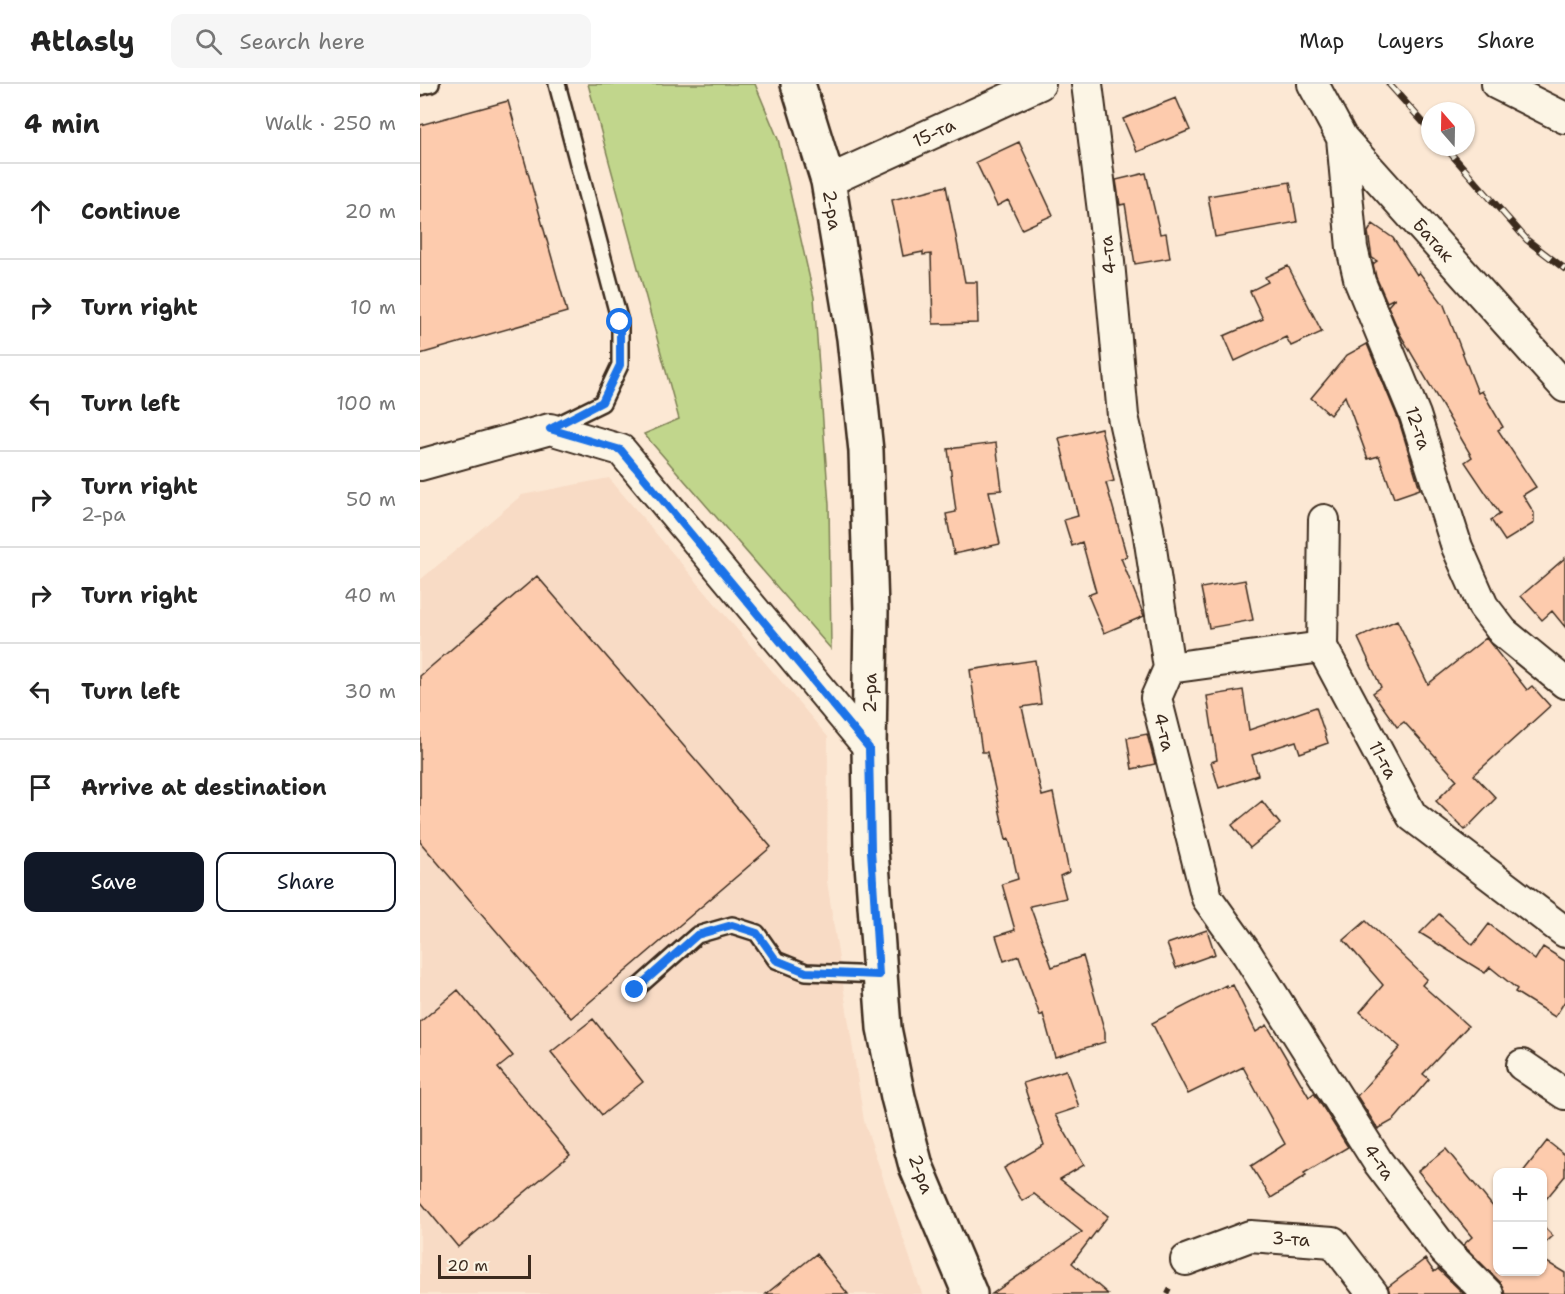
<!DOCTYPE html>
<html lang="en">
<head>
<meta charset="utf-8">
<style>
	body { margin:0; font-family:"Shantell Sans",sans-serif; background:#f6f6f6; color:#222 }
	.controls { position:absolute; right:18px; bottom:18px; display:grid; overflow:hidden; border-radius:12px; box-shadow:0 2px 4px #0004 }
	.controls button { width:54px; height:54px; display:grid; place-items:center; padding:0; border:0; border-bottom:2px solid #e0e0e0; background:#fff; color:#222; font:30px sans-serif }
	.compass { position:absolute; left:1001px; top:18px; width:54px; height:54px; border-radius:50%; background:#fff; box-shadow:0 2px 4px #0004; rotate:340deg }
	.scale { position:absolute; left:18px; bottom:15px; width:93px; box-sizing:border-box; padding-left:6px; border:3px solid #3b2a1e; border-top:0; font-size:16px; line-height:21px; white-space:nowrap; color:#3b2a1e; -webkit-text-stroke:4px #fcf5e5; paint-order:stroke }
	.stop { position:absolute; width:18px; height:18px; margin:-14px; border:4px solid #1a73e8; border-radius:50%; background:#fff }
	.stop.end { background:#1a73e8; border-color:#fff; box-shadow:0 2px 6px #0008 }
	.list { margin:0; padding:0; list-style:none }
	h2 { display:flex; justify-content:space-between; align-items:center; height:78px; margin:0; padding:0 24px; font-size:26px }
	h2 small { font-size:20px; font-weight:400; color:#767676 }
	.list li { display:grid; grid-template-columns:39px 1fr auto; gap:18px; align-items:center; box-sizing:border-box; height:96px; padding:0 24px; border-top:2px solid #e0e0e0 }
	.list b { display:block; font-size:22px; white-space:nowrap }
	.list p { margin:0; font-size:20px; white-space:nowrap; color:#767676 }
	.list em { font-size:20px; font-style:normal; color:#767676 }
	.actions { display:flex; gap:12px; padding:18px 24px }
	.actions a { flex:1; padding:14px 0; border:2px solid #111827; border-radius:12px; text-align:center; font-size:21px; color:#111827 }
	.actions .main { background:#111827; color:#fff }
	.icon { flex:none; width:33px; height:33px; fill:none; stroke:currentColor; stroke-width:2; stroke-linecap:round; stroke-linejoin:round }
	.map { position:relative; flex:none; width:1145px; height:1210px; overflow:hidden }
	header { display:flex; align-items:center; gap:36px; box-sizing:border-box; height:84px; padding:0 30px; background:#fff; border-bottom:2px solid #e0e0e0 }
	header strong { font-size:28px }
	nav { display:flex; gap:33px; margin-inline-start:auto; font-size:21px }
	.search { width:420px; height:54px; background:#f6f6f6; display:flex; align-items:center; gap:15px; box-sizing:border-box; padding:0 21px; border-radius:12px; color:#767676; font-size:22px }
	main { display:flex }
	aside { flex:1; background:#fff }
	.map>svg:first-child { display:block }
	.built { fill:#f8dbc5 }
	.green { fill:#c1d68c; stroke:#7e8055; stroke-width:1.5 }
	.building { fill:#fdcbad; stroke:#3b2a1e; stroke-width:1.5 }
	.lines { fill:none; stroke-linecap:round; stroke-linejoin:round }
	.service-casing { stroke:#3b2a1e; stroke-width:20 }
	.minor-casing { stroke:#3b2a1e; stroke-width:34 }
	.secondary-casing { stroke:#3b2a1e; stroke-width:38 }
	.path { stroke:#3b2a1e; stroke-width:4; stroke-dasharray:6 4.5; stroke-linecap:butt }
	.service { stroke:#fcf5e5; stroke-width:15 }
	.minor { stroke:#fcf5e5; stroke-width:30 }
	.secondary { stroke:#fcf5e5; stroke-width:33 }
	.rail-casing { stroke:#3b2a1e; stroke-width:7 }
	.rail { stroke:#fcf5e5; stroke-width:4.5; stroke-dasharray:14; stroke-linecap:butt }
	.route { stroke:#1a73e8; stroke-width:8 }
	.labels { text-anchor:middle; stroke-width:4.5; stroke-linejoin:round; paint-order:stroke }
	.street-label { font-size:18px; fill:#3b2a1e; stroke:#fcf5e5 }
</style>
</head>
<body>
<header>
<strong>Atlasly</strong>
<div class="search"><svg class="icon" aria-label="search" viewBox="0 0 24 24"><circle cx="10" cy="10" r="6"/><path d="M15 15l6 6"/></svg>Search here</div>
<nav><a>Map</a><a>Layers</a><a>Share</a></nav>
</header>
<main>
<aside>
<h2>4 min<small>Walk · 250 m</small></h2>
<ul class="list">
<li><svg class="icon" aria-label="ahead" viewBox="0 0 24 24"><path d="M12 20V5M6 11l6-6 6 6"/></svg><div><b>Continue</b></div><em>20 m</em></li>
<li><svg class="icon" aria-label="right" viewBox="0 0 24 24"><path d="M7 20v-9h11M14 6l5 5-5 5"/></svg><div><b>Turn right</b></div><em>10 m</em></li>
<li><svg class="icon" aria-label="left" viewBox="0 0 24 24"><path d="M17 20v-9H6M10 6l-5 5 5 5"/></svg><div><b>Turn left</b></div><em>100 m</em></li>
<li><svg class="icon" aria-label="right" viewBox="0 0 24 24"><path d="M7 20v-9h11M14 6l5 5-5 5"/></svg><div><b>Turn right</b><p>2-ра</p></div><em>50 m</em></li>
<li><svg class="icon" aria-label="right" viewBox="0 0 24 24"><path d="M7 20v-9h11M14 6l5 5-5 5"/></svg><div><b>Turn right</b></div><em>40 m</em></li>
<li><svg class="icon" aria-label="left" viewBox="0 0 24 24"><path d="M17 20v-9H6M10 6l-5 5 5 5"/></svg><div><b>Turn left</b></div><em>30 m</em></li>
<li><svg class="icon" aria-label="arrive" viewBox="0 0 24 24"><path d="M6 21V4h12l-3 4 3 4H6"/></svg><div><b>Arrive at destination</b></div></li>
</ul>
<div class="actions"><a class="main">Save</a><a>Share</a></div>
</aside>
<div class="map">
<svg width="1145" height="1210" viewBox="0 0 1145 1210">
	<rect width="100%" height="100%" fill="#fce8d4"/>
	<filter id="ink" filterUnits="userSpaceOnUse"><feTurbulence type="fractalNoise" baseFrequency=".0167" numOctaves="2"/><feDisplacementMap in="SourceGraphic" scale="12" xChannelSelector="R" yChannelSelector="G"/><feConvolveMatrix kernelMatrix="1 2 1 2 8 2 1 2 1" color-interpolation-filters="sRGB"/></filter>
	<g filter="url(#ink)">
		<path class="built" d="M 189,394 L 408,653 L 407,797 L 444,1037 L 502,1210 L 0,1210 L 0,496 L 102,411 Z"/>
		<path class="green" d="M 168,0 L 335,0 L 358,55 L 394,213 L 409,421 L 411,565 L 224,350 L 259,335 Z"/>
		<path class="building" d="M 756,14 L 770,46 L 717,68 L 703,35 Z
			M 88,17 L 147,228 L 0,270 L 0,41 Z
			M 599,58 L 633,131 L 602,145 L 588,116 L 577,122 L 556,78 Z
			M 726,89 L 740,150 L 746,149 L 750,174 L 715,180 L 705,120 L 700,121 L 696,96 Z
			M 870,98 L 877,138 L 795,153 L 788,112 Z
			M 526,102 L 545,198 L 557,198 L 558,239 L 513,240 L 511,170 L 503,171 L 503,168 L 483,172 L 472,116 Z
			M 953,140 L 973,154 L 997,191 L 999,188 L 1024,221 L 1058,309 L 1062,307 L 1083,343 L 1078,346 L 1116,403 L 1103,411 L 1114,429 L 1114,439 L 1085,457 L 1071,436 L 1080,430 L 1045,378 L 1052,373 L 980,250 L 968,222 L 975,214 L 967,218 L 956,193 L 953,180 L 957,177 L 952,174 L 948,148 Z
			M 868,182 L 902,248 L 871,262 L 866,253 L 815,277 L 804,252 L 843,235 L 830,207 L 848,198 L 845,193 Z
			M 947,260 L 979,337 L 1000,405 L 974,414 L 959,372 L 948,375 L 925,312 L 910,331 L 891,314 L 927,271 Z
			M 681,344 L 694,397 L 686,399 L 707,473 L 701,474 L 724,532 L 684,549 L 668,511 L 676,508 L 662,458 L 652,462 L 644,436 L 658,432 L 639,354 Z
			M 576,359 L 582,406 L 569,407 L 580,460 L 534,470 L 526,430 L 536,428 L 528,365 Z
			M 1145,474 L 1145,543 L 1132,527 L 1122,536 L 1101,512 Z
			M 117,492 L 351,763 L 151,934 L 0,758 L 0,592 Z
			M 825,496 L 833,536 L 789,544 L 781,504 Z
			M 977,536 L 1008,600 L 1066,554 L 1107,606 L 1112,602 L 1130,622 L 1054,691 L 1076,714 L 1045,746 L 1016,717 L 1037,696 L 984,638 L 977,643 L 953,609 L 961,603 L 938,554 Z
			M 615,576 L 621,620 L 602,623 L 622,712 L 633,709 L 649,788 L 640,792 L 646,814 L 610,822 L 632,883 L 663,872 L 685,948 L 685,958 L 635,973 L 623,930 L 620,932 L 599,872 L 584,877 L 576,852 L 595,846 L 582,800 L 598,795 L 589,755 L 586,756 L 567,668 L 562,668 L 550,586 Z
			M 823,606 L 829,646 L 896,623 L 908,659 L 880,669 L 876,657 L 832,671 L 838,691 L 799,704 L 791,678 L 797,676 L 787,612 Z
			M 727,650 L 735,680 L 712,685 L 707,654 Z
			M 842,717 L 860,740 L 830,764 L 812,741 Z
			M 1019,830 L 1053,861 L 1069,840 L 1115,876 L 1123,863 L 1145,877 L 1145,917 L 1135,933 L 1095,908 L 1097,905 L 1070,883 L 1065,889 L 1000,849 Z
			M 946,837 L 1007,895 L 1002,901 L 1048,942 L 1003,990 L 1009,995 L 974,1036 L 958,1045 L 937,1012 L 980,963 L 940,928 L 963,901 L 924,856 Z
			M 787,846 L 795,870 L 756,884 L 747,860 Z
			M 806,901 L 807,904 L 813,901 L 836,948 L 847,941 L 889,1013 L 894,1009 L 928,1063 L 884,1089 L 886,1092 L 851,1114 L 831,1082 L 865,1060 L 823,983 L 768,1010 L 732,939 Z
			M 38,906 L 93,972 L 78,984 L 150,1071 L 38,1163 L 0,1117 L 0,938 Z
			M 173,935 L 223,998 L 182,1031 L 131,968 Z
			M 646,986 L 659,1023 L 635,1031 L 664,1081 L 640,1095 L 688,1132 L 652,1179 L 688,1210 L 572,1210 L 662,1148 L 614,1110 L 602,1117 L 584,1084 L 624,1061 L 603,999 Z
			M 1127,1057 L 1145,1071 L 1145,1092 L 1122,1120 L 1122,1089 L 1102,1089 Z
			M 1026,1065 L 1074,1124 L 1077,1119 L 1077,1188 L 1122,1188 L 1122,1175 L 1145,1189 L 1145,1210 L 1085,1210 L 1080,1198 L 1043,1161 L 1052,1153 L 998,1087 Z
			M 1122,1141 L 1133,1152 L 1122,1162 Z
			M 396,1170 L 428,1210 L 346,1210 Z
			M 1005,1175 L 1014,1188 L 1018,1185 L 1044,1210 L 970,1210 L 968,1203 Z"/>
		<g class="lines">
			<defs>
				<path id="service" d="M 0,3 L 11,0
					M 133,343 L 182,319 L 200,281 L 200,238 L 137,0
					M 215,906 L 277,851 L 312,841 L 337,849 L 356,876 L 386,888 L 459,891"/>
				<path id="minor" d="M 667,0 L 688,167 L 703,332 L 728,445 L 749,584 L 736,614 L 787,814 L 827,870 L 958,1078 L 1025,1167 L 1068,1210
					M 893,0 L 922,54 L 1145,303
					M 1077,0 L 1145,34
					M 922,54 L 932,164 L 940,198 L 995,331 L 1037,463 L 1063,522 L 1083,548 L 1145,599
					M 408,97 L 620,0
					M 0,381 L 130,345 L 201,366 L 449,664
					M 904,436 L 902,563 L 992,732 L 1145,848
					M 749,584 L 902,563
					M 1102,981 L 1145,1010
					M 766,1176 L 830,1152 L 913,1158 L 953,1210"/>
				<path id="secondary" d="M 378,0 L 408,97 L 434,254 L 446,367 L 451,527 L 449,664 L 451,766 L 464,944 L 478,1013 L 496,1082 L 550,1210"/>
			</defs>
			<use href="#service" class="service-casing"/>
			<use href="#minor" class="minor-casing"/>
			<use href="#secondary" class="secondary-casing"/>
			<path class="path" d="M 747,1210 L 751,1202"/>
			<use href="#service" class="service"/>
			<use href="#minor" class="minor"/>
			<use href="#secondary" class="secondary"/>
			<defs>
				<path id="rail" d="M 969,0 L 1010,46
					M 1025,63 L 1107,156 L 1145,185"/>
			</defs>
			<use href="#rail" class="rail-casing"/>
			<use href="#rail" class="rail"/>
		</g>
	</g>
	<g class="lines" filter="url(#ink)">
		<path class="route" d="M 200,238 L 200,281 L 182,318 L 130,345 L 201,366 L 449,664 L 451,766 L 459,891 L 386,888 L 356,876 L 337,849 L 312,841 L 277,851 L 215,906"/>
	</g>
	<g class="labels">
		<g class="street-label">
			<text transform="translate(514 49) rotate(-25)" y="6">15-та</text>
			<text transform="translate(412 126) rotate(81)" y="6">2-ра</text>
			<text transform="translate(1013 156) rotate(48)" y="6">Батак</text>
			<text transform="translate(688 171) rotate(-96)" y="6">4-та</text>
			<text transform="translate(998 344) rotate(71)" y="6">12-та</text>
			<text transform="translate(450 609) rotate(-89)" y="6">2-ра</text>
			<text transform="translate(744 648) rotate(77)" y="6">4-та</text>
			<text transform="translate(963 676) rotate(62)" y="6">11-та</text>
			<text transform="translate(959 1078) rotate(55)" y="6">4-та</text>
			<text transform="translate(501 1090) rotate(70)" y="6">2-ра</text>
			<text transform="translate(871 1155) rotate(4)" y="6">3-та</text>
		</g>
	</g>
</svg>
<div class="controls">
<button>+</button>
<button>−</button>
</div>
<svg class="compass" viewBox="-18 -18 36 36"><path d="M0-13l5 13h-10z" fill="#e53935"/><path d="M0 13l5-13h-10z" fill="#767676"/></svg>
<div class="scale">20 m</div>
<div class="stop" style="left:200px;top:238px"></div>
<div class="stop end" style="left:215px;top:906px"></div>
</div>
</main>
</body>
</html>
